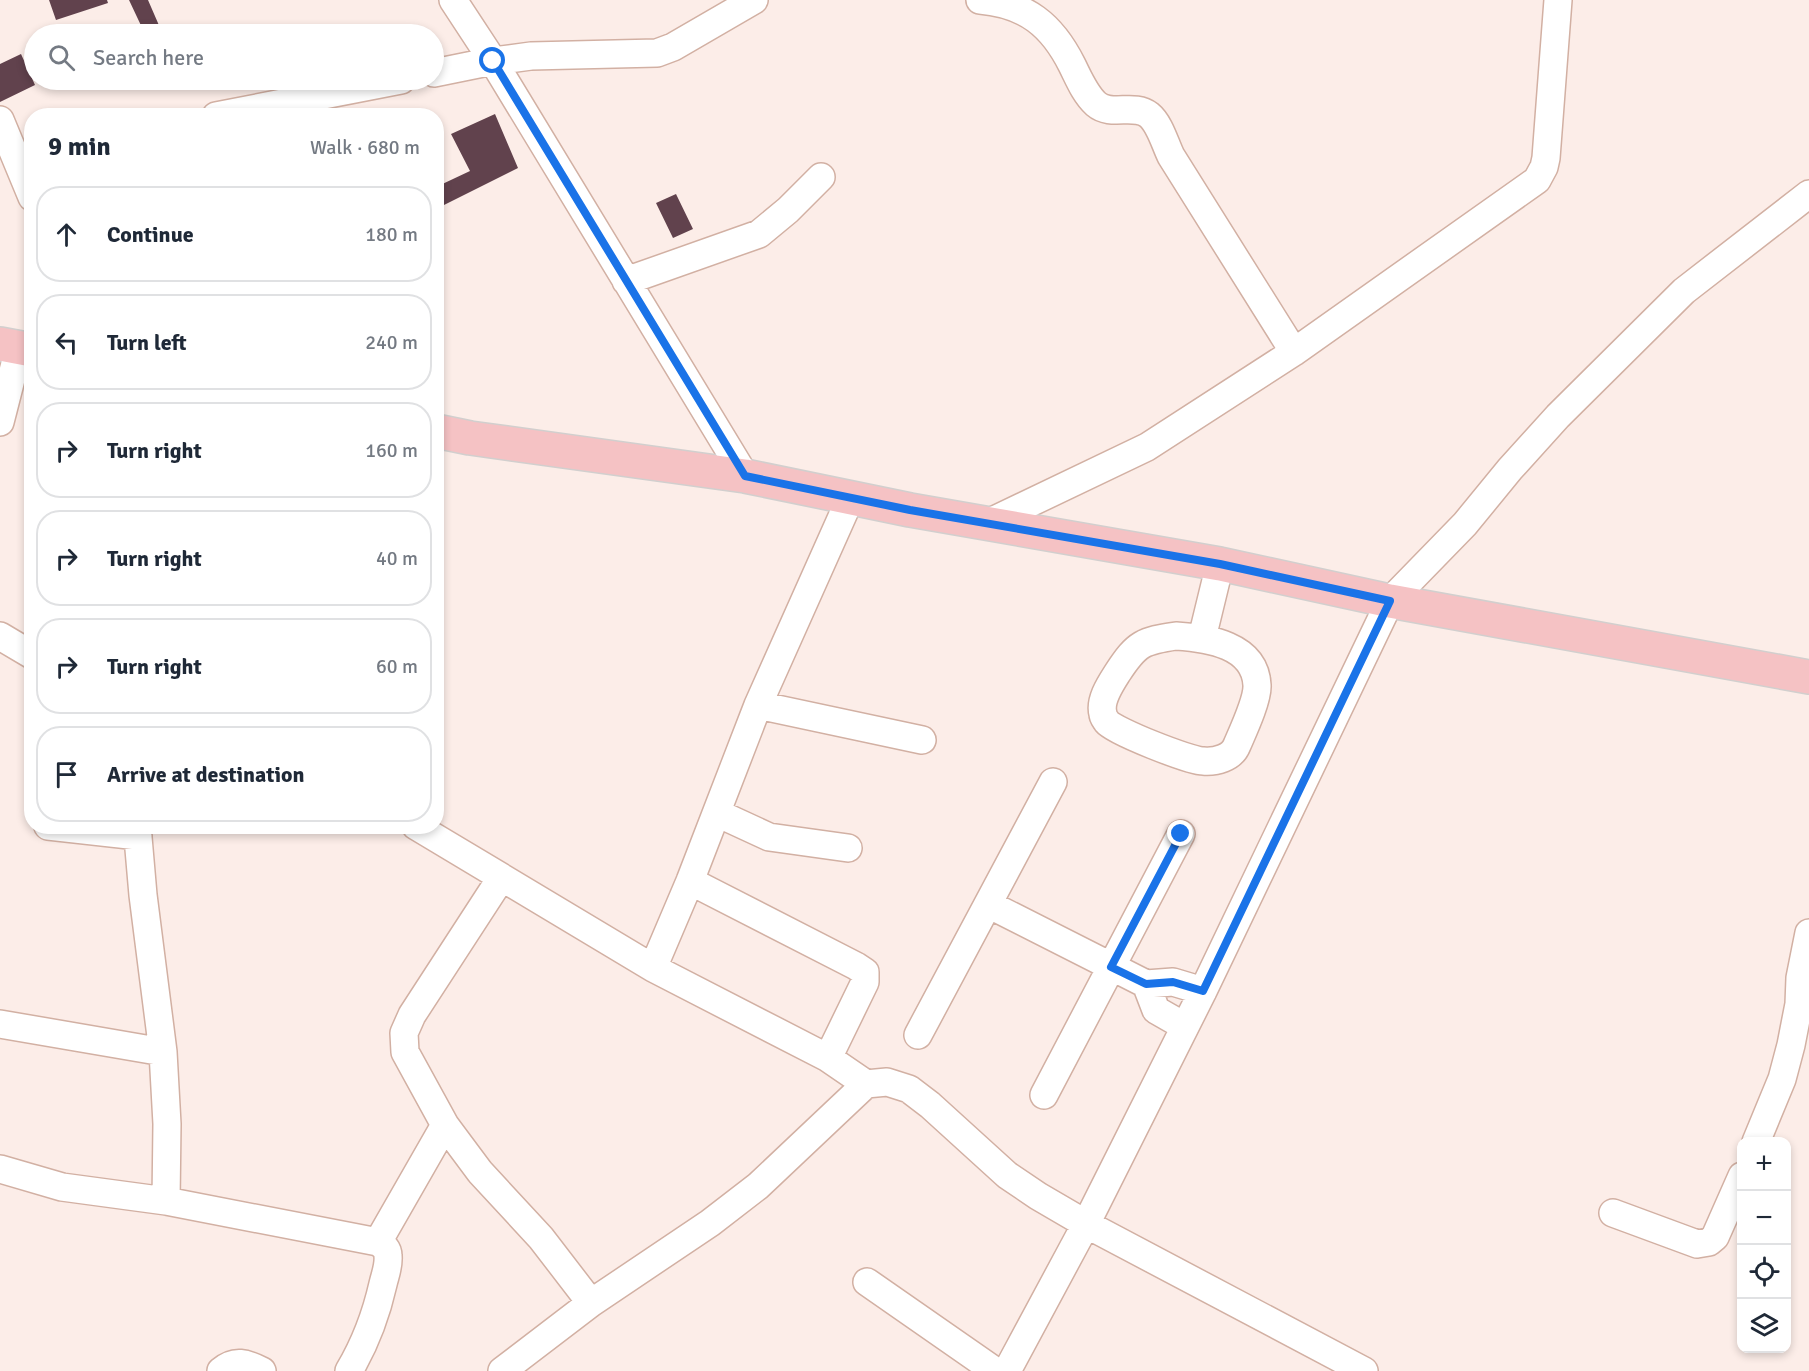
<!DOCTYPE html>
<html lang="en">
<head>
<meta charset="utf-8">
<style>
	body { margin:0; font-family:Signika,sans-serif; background:#f2f2f3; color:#1f2937 }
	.controls { position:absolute; right:18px; bottom:18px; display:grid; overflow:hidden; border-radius:12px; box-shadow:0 3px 9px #0003 }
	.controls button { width:54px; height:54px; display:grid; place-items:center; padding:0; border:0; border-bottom:2px solid #e0e1e3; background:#fff; color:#1f2937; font:30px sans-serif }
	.stop { position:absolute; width:18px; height:18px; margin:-14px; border:4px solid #1a73e8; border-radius:50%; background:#fff }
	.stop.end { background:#1a73e8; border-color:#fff; box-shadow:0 2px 6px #0008 }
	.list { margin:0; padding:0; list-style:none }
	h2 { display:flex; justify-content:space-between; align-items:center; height:78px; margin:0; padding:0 24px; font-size:26px }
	h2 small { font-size:20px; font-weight:400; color:#747a83 }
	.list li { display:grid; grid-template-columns:39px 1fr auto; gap:18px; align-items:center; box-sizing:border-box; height:96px; margin:0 12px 12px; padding:0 12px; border:2px solid #e0e1e3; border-radius:24px }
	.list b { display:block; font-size:22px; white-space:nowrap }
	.list em { font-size:20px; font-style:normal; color:#747a83 }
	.icon { flex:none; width:33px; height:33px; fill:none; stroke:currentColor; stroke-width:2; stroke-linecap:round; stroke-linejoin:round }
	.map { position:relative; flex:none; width:1809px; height:1371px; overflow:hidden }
	.search { position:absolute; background:#fff; box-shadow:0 3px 9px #0003; left:24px; top:24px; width:420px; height:66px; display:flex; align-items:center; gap:15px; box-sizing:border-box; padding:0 21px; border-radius:33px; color:#747a83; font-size:22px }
	.panel { position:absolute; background:#fff; box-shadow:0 3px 9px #0003; left:24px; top:108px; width:420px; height:726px; border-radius:24px }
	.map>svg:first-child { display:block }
	.building { fill:#61424d }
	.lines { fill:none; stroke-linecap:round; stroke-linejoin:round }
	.minor-casing { stroke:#d2b0a3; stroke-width:30 }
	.major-casing { stroke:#d2cfce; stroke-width:36 }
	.minor { stroke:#fff; stroke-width:27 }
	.major { stroke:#f5c2c4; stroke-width:33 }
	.route { stroke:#1a73e8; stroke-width:8 }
</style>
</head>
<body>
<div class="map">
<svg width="1809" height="1371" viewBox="0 0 1809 1371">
	<rect width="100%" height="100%" fill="#fcede8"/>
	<path class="building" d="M 49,0 L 107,0 L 108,3 L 56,20 Z
		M 129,0 L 148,0 L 161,30 L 150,34 L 145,34 Z
		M 21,54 L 35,85 L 0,102 L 0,64 Z
		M 495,114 L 518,168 L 436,209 L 436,187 L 470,171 L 451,134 Z
		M 676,194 L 693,229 L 673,238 L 656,203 Z"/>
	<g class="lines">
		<defs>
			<path id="minor" d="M 453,0 L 493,61 L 745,476
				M 980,0 C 1026,4 1052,25 1072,65 C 1079,79 1085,94 1096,104 C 1111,117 1134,103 1149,115 C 1160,124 1165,144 1171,156 L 1294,352
				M 434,73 L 493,61 L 531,56 L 657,53 L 673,47 L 754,0
				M 216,116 L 401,80
				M 0,120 L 32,197
				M 626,281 L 759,234 L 788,210 L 821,177
				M 0,422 L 19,348
				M 986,524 L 1147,447 L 1294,352 L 1537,180 L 1544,167 L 1546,158 L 1558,0
				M 0,636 L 32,655
				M 1176,636 C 1208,638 1255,645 1257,685 C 1258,699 1243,731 1237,745 C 1232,758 1216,762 1203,761 C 1190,761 1114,731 1107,722 C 1105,719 1103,717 1103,714 C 1099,700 1111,683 1118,672 C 1137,643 1143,641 1176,636 Z
				M 1202,638 L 1220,564
				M 758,705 L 922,740
				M 717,813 L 769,837 L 848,848
				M 48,826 L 138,836
				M 137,826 L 143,895 L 163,1052 L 167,1124 L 166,1201
				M 416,826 L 653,968 L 828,1058 L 866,1084
				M 501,878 L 412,1015 L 404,1033 L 405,1052 L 445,1125 L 480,1172 L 541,1238 L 591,1303
				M 690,881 L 856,966 L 865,972 L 865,982 L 828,1058
				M 988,904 L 1146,984 L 1173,982 L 1203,991
				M 653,968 L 690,881 L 758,705 L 850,499
				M 1146,984 L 1156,1010 L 1184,1026
				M 0,1024 L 163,1052
				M 918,1035 L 1053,782
				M 1044,1095 L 1181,834
				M 1756,1142 L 1782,1079 L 1791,1045 L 1799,1004 L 1800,978 L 1809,933
				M 0,1169 L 62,1187 L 166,1201 L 378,1242 C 384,1246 388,1249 388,1256 C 389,1266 385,1275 383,1284 C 376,1315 365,1344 349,1371
				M 1613,1213 L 1697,1244 L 1709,1242 L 1715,1237 L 1742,1176
				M 378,1242 L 445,1125
				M 867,1282 L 995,1371
				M 221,1371 C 235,1359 246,1363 262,1371
				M 502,1371 L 591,1303 L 710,1223 L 758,1186 L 866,1084 L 887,1082 L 909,1089 L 930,1105 L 1007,1175 L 1038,1196 L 1086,1224 L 1364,1371
				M 1007,1371 L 1086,1224 L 1203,991 L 1390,601 L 1465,524 L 1510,469 L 1558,416 L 1684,291 L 1809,194"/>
			<path id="major" d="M 0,344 L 32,350
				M 436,431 L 470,438 L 745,476 L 910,510 L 1220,564 L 1390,601 L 1809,677"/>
		</defs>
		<use href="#minor" class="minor-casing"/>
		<use href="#major" class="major-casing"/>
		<use href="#minor" class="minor"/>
		<use href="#major" class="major"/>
	</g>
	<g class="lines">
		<path class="route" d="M 493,61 L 745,476 L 910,510 L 1220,564 L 1390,601 L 1203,991 L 1173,982 L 1146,984 L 1111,967 L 1181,834"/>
	</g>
</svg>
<div class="controls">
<button>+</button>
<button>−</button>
<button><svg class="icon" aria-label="locate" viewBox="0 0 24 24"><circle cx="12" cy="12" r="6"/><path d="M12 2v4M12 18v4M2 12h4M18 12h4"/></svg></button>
<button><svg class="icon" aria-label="layers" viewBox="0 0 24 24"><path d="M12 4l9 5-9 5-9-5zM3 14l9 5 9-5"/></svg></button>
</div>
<div class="stop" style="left:493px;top:61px"></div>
<div class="stop end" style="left:1181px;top:834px"></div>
<div class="search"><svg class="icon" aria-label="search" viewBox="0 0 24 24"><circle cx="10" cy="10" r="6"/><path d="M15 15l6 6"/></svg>Search here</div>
<section class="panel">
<h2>9 min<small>Walk · 680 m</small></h2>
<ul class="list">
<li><svg class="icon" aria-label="ahead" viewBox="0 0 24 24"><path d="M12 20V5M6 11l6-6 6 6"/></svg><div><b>Continue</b></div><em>180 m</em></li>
<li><svg class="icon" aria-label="left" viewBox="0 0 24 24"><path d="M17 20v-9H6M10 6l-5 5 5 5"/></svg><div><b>Turn left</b></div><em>240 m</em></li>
<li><svg class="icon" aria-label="right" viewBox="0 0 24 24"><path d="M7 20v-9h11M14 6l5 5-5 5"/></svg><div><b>Turn right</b></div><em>160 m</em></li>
<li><svg class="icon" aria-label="right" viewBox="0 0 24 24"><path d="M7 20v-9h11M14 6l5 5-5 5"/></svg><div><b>Turn right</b></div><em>40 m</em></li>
<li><svg class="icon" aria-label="right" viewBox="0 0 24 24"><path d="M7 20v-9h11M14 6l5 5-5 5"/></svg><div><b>Turn right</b></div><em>60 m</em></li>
<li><svg class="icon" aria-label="arrive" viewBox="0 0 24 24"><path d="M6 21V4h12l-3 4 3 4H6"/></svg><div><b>Arrive at destination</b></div></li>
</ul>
</section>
</div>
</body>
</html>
